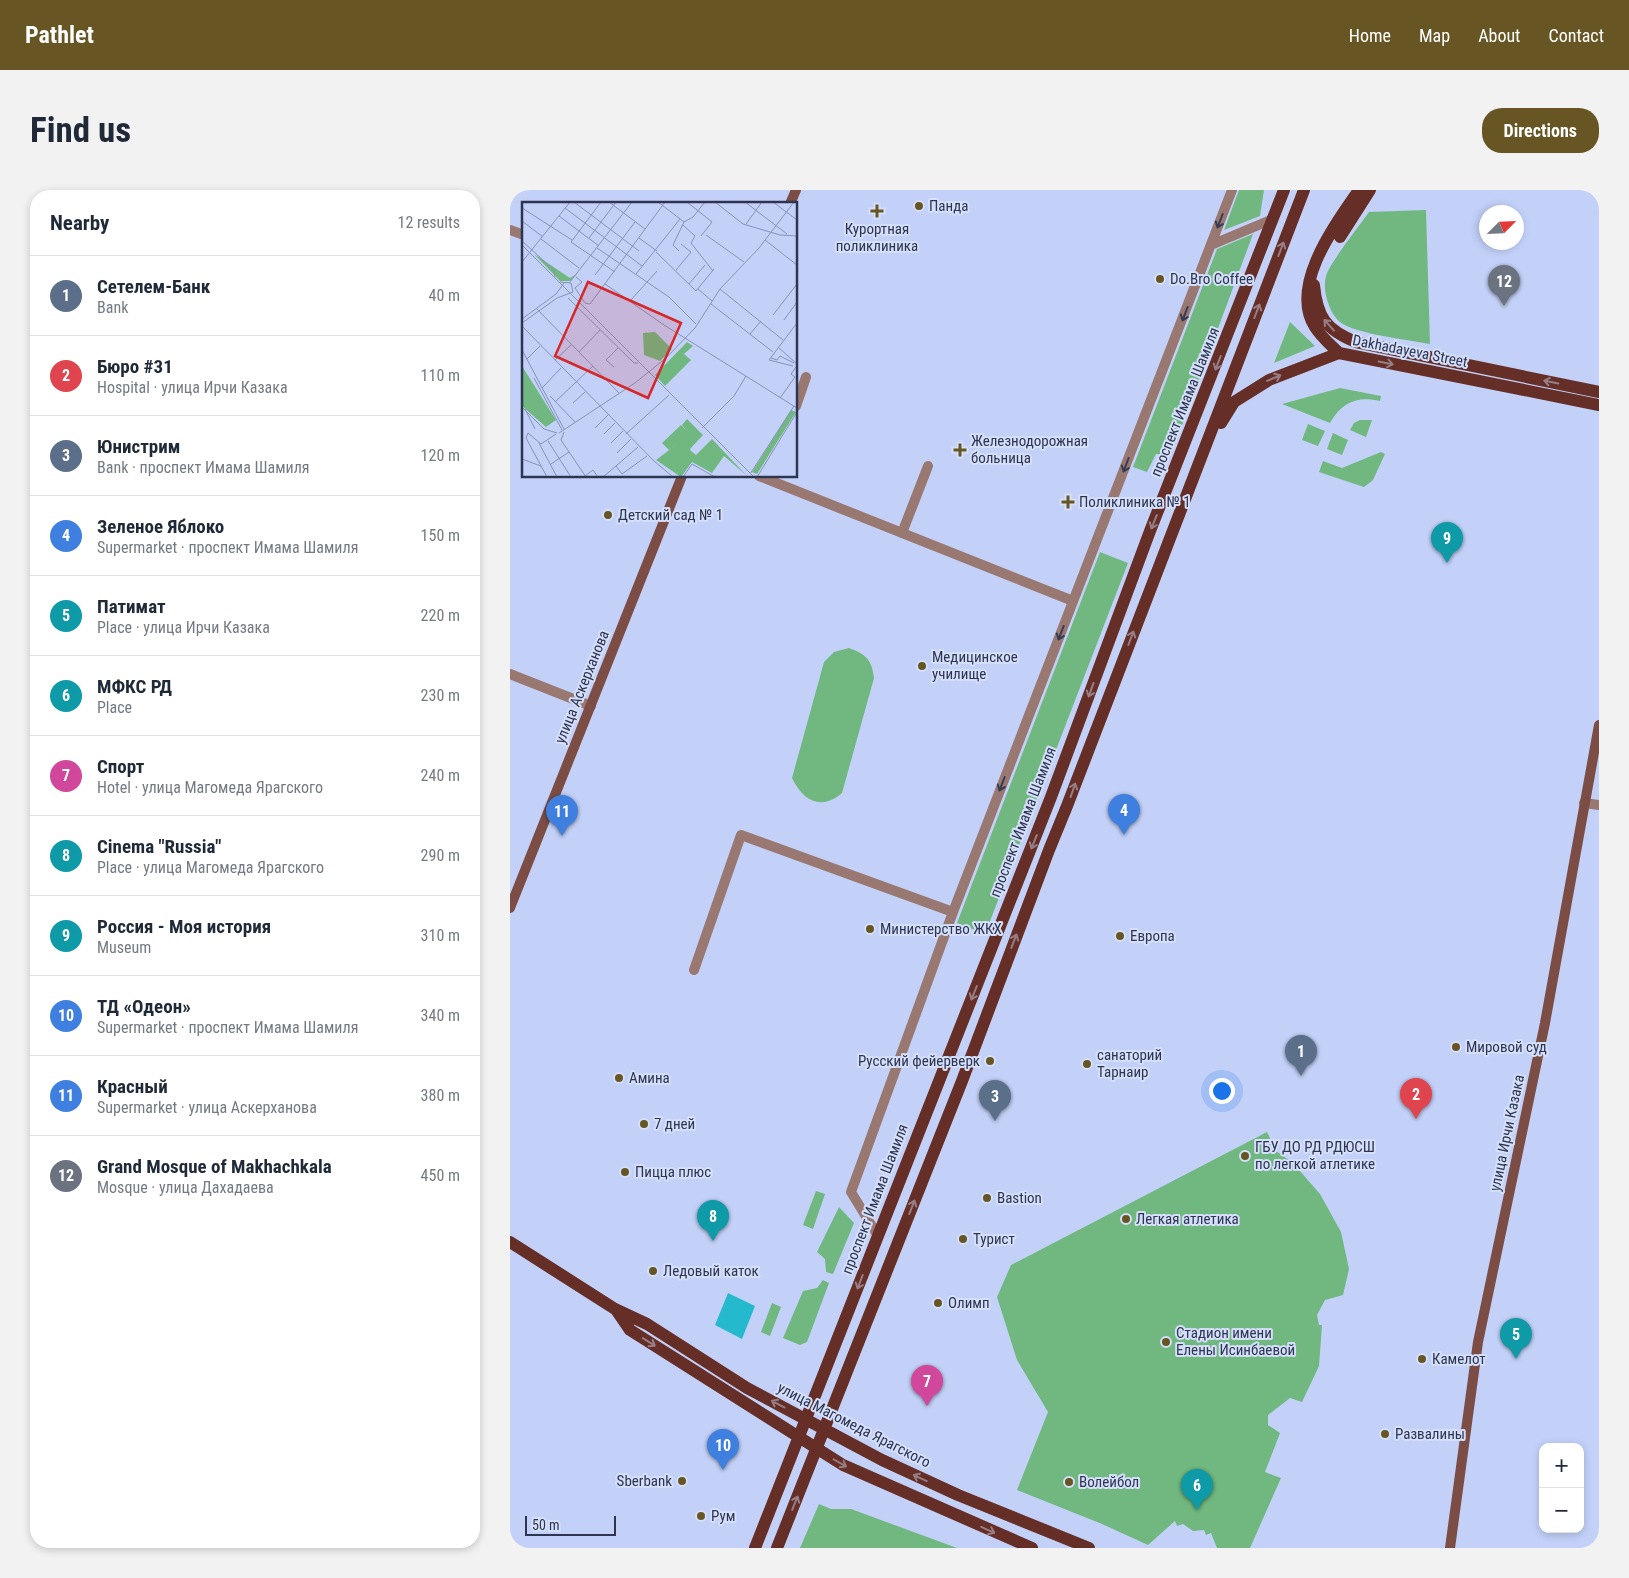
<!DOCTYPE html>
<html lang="en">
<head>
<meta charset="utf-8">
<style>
	body { margin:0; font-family:"Roboto Condensed",sans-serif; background:#f2f2f3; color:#1f2937 }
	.controls { position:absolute; right:15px; bottom:15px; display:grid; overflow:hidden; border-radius:10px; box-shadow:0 2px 8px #0003 }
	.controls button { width:45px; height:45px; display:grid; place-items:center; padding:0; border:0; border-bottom:1px solid #e0e1e3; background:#fff; color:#1f2937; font:25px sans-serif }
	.compass { position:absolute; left:969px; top:15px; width:45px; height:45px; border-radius:50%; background:#fff; box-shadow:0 2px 8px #0003; rotate:66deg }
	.scale { position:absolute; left:15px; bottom:12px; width:91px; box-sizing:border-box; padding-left:5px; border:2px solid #2d3550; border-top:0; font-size:14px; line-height:18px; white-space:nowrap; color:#2d3550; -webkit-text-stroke:4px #d5dffa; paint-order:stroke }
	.you { position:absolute; left:711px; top:900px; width:18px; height:18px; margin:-12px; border:4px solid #fff; border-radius:50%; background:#1a73e8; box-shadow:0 0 0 8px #1a73e833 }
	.badge { display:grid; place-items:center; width:32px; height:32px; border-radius:50%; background:#675624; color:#fff; font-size:16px; font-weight:700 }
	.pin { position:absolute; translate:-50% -41px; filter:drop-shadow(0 1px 2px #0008) }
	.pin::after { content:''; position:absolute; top:26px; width:18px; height:15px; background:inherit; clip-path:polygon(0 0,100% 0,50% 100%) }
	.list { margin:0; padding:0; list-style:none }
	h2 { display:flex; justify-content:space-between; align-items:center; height:65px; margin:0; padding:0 20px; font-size:21px }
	h2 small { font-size:16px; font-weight:400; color:#747a83 }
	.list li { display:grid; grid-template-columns:32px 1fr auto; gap:15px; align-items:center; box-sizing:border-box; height:80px; padding:0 20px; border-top:1px solid #e0e1e3 }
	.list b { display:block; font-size:19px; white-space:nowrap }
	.list p { margin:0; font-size:16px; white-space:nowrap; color:#747a83 }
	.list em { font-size:16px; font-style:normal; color:#747a83 }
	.map { position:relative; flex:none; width:1089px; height:1358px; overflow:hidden; border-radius:20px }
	header { display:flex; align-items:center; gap:30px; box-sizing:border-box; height:70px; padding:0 25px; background:#675624; color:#fff }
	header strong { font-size:24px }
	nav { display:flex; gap:28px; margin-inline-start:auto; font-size:18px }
	.intro { display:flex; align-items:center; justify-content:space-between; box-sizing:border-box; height:120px; padding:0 30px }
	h1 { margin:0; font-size:35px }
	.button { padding:12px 22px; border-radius:20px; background:#675624; color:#fff; font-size:18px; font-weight:700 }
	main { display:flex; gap:30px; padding:0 30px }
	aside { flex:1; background:#fff; border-radius:20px; box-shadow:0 2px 8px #0003 }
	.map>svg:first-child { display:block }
	.green { fill:#70b880 }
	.water { fill:#25b9ce }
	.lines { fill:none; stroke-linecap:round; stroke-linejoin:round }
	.street { stroke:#9a7872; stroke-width:10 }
	.secondary { stroke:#7c4d45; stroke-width:10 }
	.primary { stroke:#652e26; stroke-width:12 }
	.oneway { stroke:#383c53 }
	.oneway2 { stroke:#977e85 }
	.poi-dot { fill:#675624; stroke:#d5dffa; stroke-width:2 }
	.labels { text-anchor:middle; stroke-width:4; stroke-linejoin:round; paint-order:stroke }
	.poi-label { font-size:15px; fill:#2d3550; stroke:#d5dffa; text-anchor:start }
	.street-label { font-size:15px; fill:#2d3550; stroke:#d5dffa }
	.inset-road { fill:none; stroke:#8793b5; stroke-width:1 }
	.view { fill:#d62828; fill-opacity:0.15; stroke:#d62828; stroke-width:2.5 }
	.inset-edge { fill:none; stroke:#2d3550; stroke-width:2.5 }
</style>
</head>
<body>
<header>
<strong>Pathlet</strong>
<nav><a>Home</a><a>Map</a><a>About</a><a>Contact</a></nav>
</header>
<div class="intro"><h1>Find us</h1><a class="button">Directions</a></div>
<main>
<aside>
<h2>Nearby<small>12 results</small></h2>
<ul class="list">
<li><span class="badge" style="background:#5c6f8a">1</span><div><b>Сетелем-Банк</b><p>Bank</p></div><em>40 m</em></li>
<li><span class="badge" style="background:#e0444e">2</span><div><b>Бюро #31</b><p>Hospital · улица Ирчи Казака</p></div><em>110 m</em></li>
<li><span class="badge" style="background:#5c6f8a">3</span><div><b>Юнистрим</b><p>Bank · проспект Имама Шамиля</p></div><em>120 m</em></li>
<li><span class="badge" style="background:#3f7fe0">4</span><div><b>Зеленое Яблоко</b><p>Supermarket · проспект Имама Шамиля</p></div><em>150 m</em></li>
<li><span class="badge" style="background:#0f9aa8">5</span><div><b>Патимат</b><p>Place · улица Ирчи Казака</p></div><em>220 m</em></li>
<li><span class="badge" style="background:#0f9aa8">6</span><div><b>МФКС РД</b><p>Place</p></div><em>230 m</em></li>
<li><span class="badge" style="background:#d1479c">7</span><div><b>Спорт</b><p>Hotel · улица Магомеда Ярагского</p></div><em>240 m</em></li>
<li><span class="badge" style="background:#0f9aa8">8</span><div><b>Cinema &quot;Russia&quot;</b><p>Place · улица Магомеда Ярагского</p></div><em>290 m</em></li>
<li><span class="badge" style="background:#0f9aa8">9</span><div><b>Россия - Моя история</b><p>Museum</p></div><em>310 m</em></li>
<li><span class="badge" style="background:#3f7fe0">10</span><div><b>ТД «Одеон»</b><p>Supermarket · проспект Имама Шамиля</p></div><em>340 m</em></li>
<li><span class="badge" style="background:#3f7fe0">11</span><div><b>Красный</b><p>Supermarket · улица Аскерханова</p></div><em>380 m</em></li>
<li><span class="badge" style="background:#6b7280">12</span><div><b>Grand Mosque of Makhachkala</b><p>Mosque · улица Дахадаева</p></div><em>450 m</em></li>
</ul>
</aside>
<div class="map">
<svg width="1089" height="1358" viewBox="0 0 1089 1358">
	<rect width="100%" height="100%" fill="#c3d1f9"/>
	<path class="green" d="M 729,0 L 754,0 L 750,26 L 714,40 Z
		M 916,20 L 920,154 C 900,150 845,144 830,132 C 819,123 812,100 816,86 C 819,74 850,35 859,22 Z
		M 743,44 L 661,265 L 646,264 L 637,282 L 623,277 L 707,59 Z
		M 780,132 L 805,156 L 764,173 Z
		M 830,198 L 871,206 L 870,211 C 847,206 832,212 820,233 L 772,214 Z
		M 850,230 L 862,230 L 856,247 L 840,240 L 844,233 Z
		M 798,234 L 815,241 L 808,256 L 792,250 Z
		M 823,243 L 838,250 L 832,265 L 817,259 Z
		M 871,262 L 875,264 L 863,290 L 854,297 L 809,282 L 813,271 L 832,278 Z
		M 590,362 L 618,373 L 475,744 L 447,733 Z
		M 339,458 C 356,464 362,470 364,488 L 332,603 C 311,621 293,611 282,588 L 314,472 L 324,462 Z
		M 757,942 L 766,961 L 783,973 L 810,1004 L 831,1042 L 839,1079 L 833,1105 L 815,1110 L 807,1125 L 809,1135 L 812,1135 L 809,1176 L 792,1212 L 780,1208 L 758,1225 L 758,1235 L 770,1243 L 755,1282 L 771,1288 L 740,1358 L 707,1358 L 701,1343 L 696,1345 L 694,1340 L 683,1341 L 673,1334 L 667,1336 L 665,1331 L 638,1355 L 592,1334 L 507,1300 L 538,1222 L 507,1170 L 487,1107 L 501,1075 Z
		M 306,1001 L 315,1004 L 303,1039 L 293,1035 Z
		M 329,1017 L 344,1033 L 323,1084 L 316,1082 L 315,1069 L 307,1062 Z
		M 313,1090 L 319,1093 L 297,1152 L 290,1155 L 273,1148 L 293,1101 L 307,1098 Z
		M 262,1113 L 271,1117 L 260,1146 L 251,1142 Z
		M 309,1314 L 321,1319 L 341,1319 L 447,1358 L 290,1358 Z"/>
	<path class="water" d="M 218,1103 L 245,1116 L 232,1149 L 205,1135 Z"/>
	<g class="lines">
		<path class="street" d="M 0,40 L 14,45
			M 701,55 L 763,29
			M 286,216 L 296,187
			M 249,286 L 563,411
			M 392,343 L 418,276
			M 0,484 L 81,516
			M 1074,613 L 1089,615
			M 184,780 L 231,645 L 443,722
			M 368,1046 L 341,1002 L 443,722 L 722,0"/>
		<path class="secondary" d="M 280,14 L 286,0
			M 0,718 L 172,286
			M 940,1358 L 968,1152 L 1035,833 L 1089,535"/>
		<path class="primary" d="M 849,0 C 825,35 779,96 805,137 C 811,147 821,155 829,163 L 1089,215
			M 830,47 L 860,0
			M 804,95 C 807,127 816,140 846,152 L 1089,202
			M 711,233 L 724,212 L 759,190 L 829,163
			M 0,1052 L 105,1119 L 137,1134 L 237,1198 L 372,1270 L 448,1305 L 579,1358
			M 107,1121 L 120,1140 L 333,1275 L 522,1358
			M 245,1358 L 541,607 L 640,341 L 774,0
			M 267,1358 L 452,891 L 539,660 L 557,616 L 794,0"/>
	</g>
	<defs><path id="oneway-shaft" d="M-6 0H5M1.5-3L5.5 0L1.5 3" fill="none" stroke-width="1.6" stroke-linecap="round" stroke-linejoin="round" transform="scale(1.25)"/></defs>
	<g class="oneway">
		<use href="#oneway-shaft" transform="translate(710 31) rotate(111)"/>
		<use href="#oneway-shaft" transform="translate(675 124) rotate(111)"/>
		<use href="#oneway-shaft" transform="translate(616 275) rotate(111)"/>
		<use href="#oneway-shaft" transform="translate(551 443) rotate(111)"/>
		<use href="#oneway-shaft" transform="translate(492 594) rotate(111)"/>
	</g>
	<g class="oneway2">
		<use href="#oneway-shaft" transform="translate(771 59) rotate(-69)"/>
		<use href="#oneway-shaft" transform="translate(747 121) rotate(-69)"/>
		<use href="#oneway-shaft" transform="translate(819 135) rotate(-132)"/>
		<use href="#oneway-shaft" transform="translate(708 173) rotate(111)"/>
		<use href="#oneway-shaft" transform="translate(876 173) rotate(11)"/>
		<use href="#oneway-shaft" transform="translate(764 188) rotate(-23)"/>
		<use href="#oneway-shaft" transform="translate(1041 192) rotate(-168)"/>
		<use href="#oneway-shaft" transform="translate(644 332) rotate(112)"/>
		<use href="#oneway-shaft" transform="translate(621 448) rotate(-69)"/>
		<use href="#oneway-shaft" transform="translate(581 500) rotate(110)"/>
		<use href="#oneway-shaft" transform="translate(563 600) rotate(-71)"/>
		<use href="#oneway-shaft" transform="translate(524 652) rotate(112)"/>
		<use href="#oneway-shaft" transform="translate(504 751) rotate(-69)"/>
		<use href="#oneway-shaft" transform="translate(464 803) rotate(112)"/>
		<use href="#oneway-shaft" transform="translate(402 1017) rotate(-69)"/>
		<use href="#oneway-shaft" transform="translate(350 1092) rotate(111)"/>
		<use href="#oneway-shaft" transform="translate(139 1152) rotate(32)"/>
		<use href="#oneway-shaft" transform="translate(268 1214) rotate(-152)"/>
		<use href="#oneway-shaft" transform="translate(330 1273) rotate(30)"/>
		<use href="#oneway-shaft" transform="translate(410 1288) rotate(-155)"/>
		<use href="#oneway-shaft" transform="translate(285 1313) rotate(-68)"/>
		<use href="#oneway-shaft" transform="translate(478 1340) rotate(24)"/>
	</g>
	<g class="poi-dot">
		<circle cx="409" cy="16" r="5"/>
		<path d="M364.5 13.5h5v5h5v5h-5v5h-5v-5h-5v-5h5z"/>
		<circle cx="650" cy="89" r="5"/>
		<path d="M447.5 252.5h5v5h5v5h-5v5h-5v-5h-5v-5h5z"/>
		<path d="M555.5 304.5h5v5h5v5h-5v5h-5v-5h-5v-5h5z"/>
		<circle cx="98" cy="325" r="5"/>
		<circle cx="412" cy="476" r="5"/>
		<circle cx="360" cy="739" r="5"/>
		<circle cx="610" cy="746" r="5"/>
		<circle cx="946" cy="857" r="5"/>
		<circle cx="480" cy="871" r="5"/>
		<circle cx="577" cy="874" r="5"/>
		<circle cx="109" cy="888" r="5"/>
		<circle cx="134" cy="934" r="5"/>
		<circle cx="735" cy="966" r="5"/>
		<circle cx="115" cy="982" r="5"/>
		<circle cx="477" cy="1008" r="5"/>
		<circle cx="616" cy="1029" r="5"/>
		<circle cx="453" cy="1049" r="5"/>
		<circle cx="143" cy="1081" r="5"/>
		<circle cx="428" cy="1113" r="5"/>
		<circle cx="656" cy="1152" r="5"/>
		<circle cx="912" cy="1169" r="5"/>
		<circle cx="875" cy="1244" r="5"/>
		<circle cx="172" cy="1291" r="5"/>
		<circle cx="559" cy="1292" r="5"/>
		<circle cx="191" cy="1326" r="5"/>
	</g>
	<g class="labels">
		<g class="poi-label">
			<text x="419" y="21">Панда</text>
			<text x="367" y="44" text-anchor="middle">Курортная<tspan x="367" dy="17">поликлиника</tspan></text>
			<text x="660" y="94">Do.Bro Coffee</text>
			<text x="461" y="256">Железнодорожная<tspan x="461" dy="17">больница</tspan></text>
			<text x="569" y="317">Поликлиника № 1</text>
			<text x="108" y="330">Детский сад № 1</text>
			<text x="422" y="472">Медицинское<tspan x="422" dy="17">училище</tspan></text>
			<text x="370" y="744">Министерство ЖКХ</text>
			<text x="620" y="751">Европа</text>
			<text x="956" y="862">Мировой суд</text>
			<text x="587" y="870">санаторий<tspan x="587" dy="17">Тарнаир</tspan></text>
			<text x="470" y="876" text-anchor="end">Русский фейерверк</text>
			<text x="119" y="893">Амина</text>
			<text x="144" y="939">7 дней</text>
			<text x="745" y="962">ГБУ ДО РД РДЮСШ<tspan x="745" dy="17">по легкой атлетике</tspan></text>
			<text x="125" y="987">Пицца плюс</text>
			<text x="487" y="1013">Bastion</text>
			<text x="626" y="1034">Легкая атлетика</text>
			<text x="463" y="1054">Турист</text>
			<text x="153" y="1086">Ледовый каток</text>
			<text x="438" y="1118">Олимп</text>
			<text x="666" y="1148">Стадион имени<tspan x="666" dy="17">Елены Исинбаевой</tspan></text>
			<text x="922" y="1174">Камелот</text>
			<text x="885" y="1249">Развалины</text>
			<text x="162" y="1296" text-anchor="end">Sberbank</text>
			<text x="569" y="1297">Волейбол</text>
			<text x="201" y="1331">Рум</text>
		</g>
		<g class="street-label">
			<text transform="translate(900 161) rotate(11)" y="5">Dakhadayeva Street</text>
			<text transform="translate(675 212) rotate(-68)" y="5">проспект Имама Шамиля</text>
			<text transform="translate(72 497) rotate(-68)" y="5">улица Аскерханова</text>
			<text transform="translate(513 632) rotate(-69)" y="5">проспект Имама Шамиля</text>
			<text transform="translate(997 943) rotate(-78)" y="5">улица Ирчи Казака</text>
			<text transform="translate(365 1009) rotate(-69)" y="5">проспект Имама Шамиля</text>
			<text transform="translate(344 1235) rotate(27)" y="5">улица Магомеда Ярагского</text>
		</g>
	</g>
	<g transform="translate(12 12)">
		<rect width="275" height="275" fill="#c3d1f9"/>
		<path d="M 12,52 L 48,76 L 56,71 L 48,79 L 38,79 ZM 133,130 L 150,147 L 138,159 L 122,153 L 121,131 ZM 165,140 L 171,144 L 162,152 L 169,158 L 143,184 L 133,173 ZM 0,164 L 34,218 L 24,225 L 0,204 ZM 269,208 L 274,210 L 235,272 L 230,270 ZM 165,217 L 181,233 L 168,247 L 169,249 L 174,253 L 190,237 L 224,273 L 202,254 L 190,271 L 170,260 L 159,275 L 134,258 L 159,239 L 147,248 L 140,241 L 159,223 L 165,229 L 160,223 Z" fill="#70b880"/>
		<path class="inset-road" d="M 52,0 L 117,49M 79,0 L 49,40 L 93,70M 87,0 L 123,27M 136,0 L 162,20M 165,0 L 190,20 L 179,34M 193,0 L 221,22 L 258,33 L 275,34M 223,0 L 265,32M 251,0 L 275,18M 0,6 L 50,38M 43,6 L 120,64M 37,14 L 77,44M 0,19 L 21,35M 162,20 L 171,15 L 183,0M 224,22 L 240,0M 161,23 L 173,34 L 169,41 L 191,69M 184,33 L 222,60M 67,36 L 94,0M 117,36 L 135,49M 19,37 L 57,66M 243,38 L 275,63M 0,39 L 32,68 L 33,75M 0,43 L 232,275M 75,46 L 147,95 L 174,122M 157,49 L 151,43 L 162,20M 134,50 L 174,89 L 192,67M 0,60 L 48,0M 154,68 L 169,50 L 159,42M 114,72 L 158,17M 73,73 L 113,20M 48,80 L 110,0M 83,82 L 142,123 L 275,206M 167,82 L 183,63M 53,86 L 60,80 L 54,75M 53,86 L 63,101 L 68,102 L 143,0M 176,87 L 190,99M 198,87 L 261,138M 46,96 L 112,161 L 116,161M 108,99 L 135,69M 189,102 L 251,150M 14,106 L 97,191M 251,113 L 275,82M 0,117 L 34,92 L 42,81M 262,118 L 275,100M 0,121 L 35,96 L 51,90 L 49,81 L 38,80M 0,124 L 132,259 L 151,275M 228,132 L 239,119M 256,145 L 275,162M 0,148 L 42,227M 57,150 L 78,128M 249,156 L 255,158 L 258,154 L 272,161M 5,157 L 18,144M 33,158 L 49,143M 271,164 L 247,158 L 275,121M 92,165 L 84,158 L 96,146M 12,176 L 40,228M 20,186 L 39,166M 28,194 L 53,220M 258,196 L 273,175 L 269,172 L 274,165M 33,200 L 71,164M 51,201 L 63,190M 0,205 L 22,227 L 35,231M 3,207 L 13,227M 73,226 L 86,213M 180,226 L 212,194 L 224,174M 42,230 L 39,238 L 64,275M 6,231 L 4,236 L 25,275M 6,231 L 19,242 L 34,232M 37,231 L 113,181 L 144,156 L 173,126 L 198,87 L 237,46 L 272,0M 82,232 L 93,221M 104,232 L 147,193M 26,239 L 49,275M 17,241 L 35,275M 89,241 L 101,229M 95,251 L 109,237M 0,257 L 19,264M 29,262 L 47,250M 94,264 L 116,245M 228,272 L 272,204M 63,274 L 71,268 L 76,275M 81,275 L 94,264 L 100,272 L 125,254M 161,275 L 170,262 L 193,275M 235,275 L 275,210"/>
		<path class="view" d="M 66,80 L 159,121 L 126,196 L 33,154 Z"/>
		<rect width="275" height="275" class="inset-edge"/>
	</g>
</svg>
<div class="controls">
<button>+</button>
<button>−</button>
</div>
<svg class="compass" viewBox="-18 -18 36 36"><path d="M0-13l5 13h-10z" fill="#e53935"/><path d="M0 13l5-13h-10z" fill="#747a83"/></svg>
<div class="scale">50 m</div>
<div class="you"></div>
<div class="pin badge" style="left:791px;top:886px;background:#5c6f8a">1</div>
<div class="pin badge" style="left:906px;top:929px;background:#e0444e">2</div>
<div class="pin badge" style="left:485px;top:931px;background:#5c6f8a">3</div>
<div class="pin badge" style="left:614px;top:645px;background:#3f7fe0">4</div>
<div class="pin badge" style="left:1006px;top:1169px;background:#0f9aa8">5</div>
<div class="pin badge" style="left:687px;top:1320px;background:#0f9aa8">6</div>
<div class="pin badge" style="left:417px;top:1216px;background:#d1479c">7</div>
<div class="pin badge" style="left:203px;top:1051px;background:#0f9aa8">8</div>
<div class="pin badge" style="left:937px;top:373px;background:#0f9aa8">9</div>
<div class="pin badge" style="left:213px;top:1280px;background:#3f7fe0">10</div>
<div class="pin badge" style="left:52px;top:646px;background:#3f7fe0">11</div>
<div class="pin badge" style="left:994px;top:116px;background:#6b7280">12</div>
</div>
</main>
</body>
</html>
